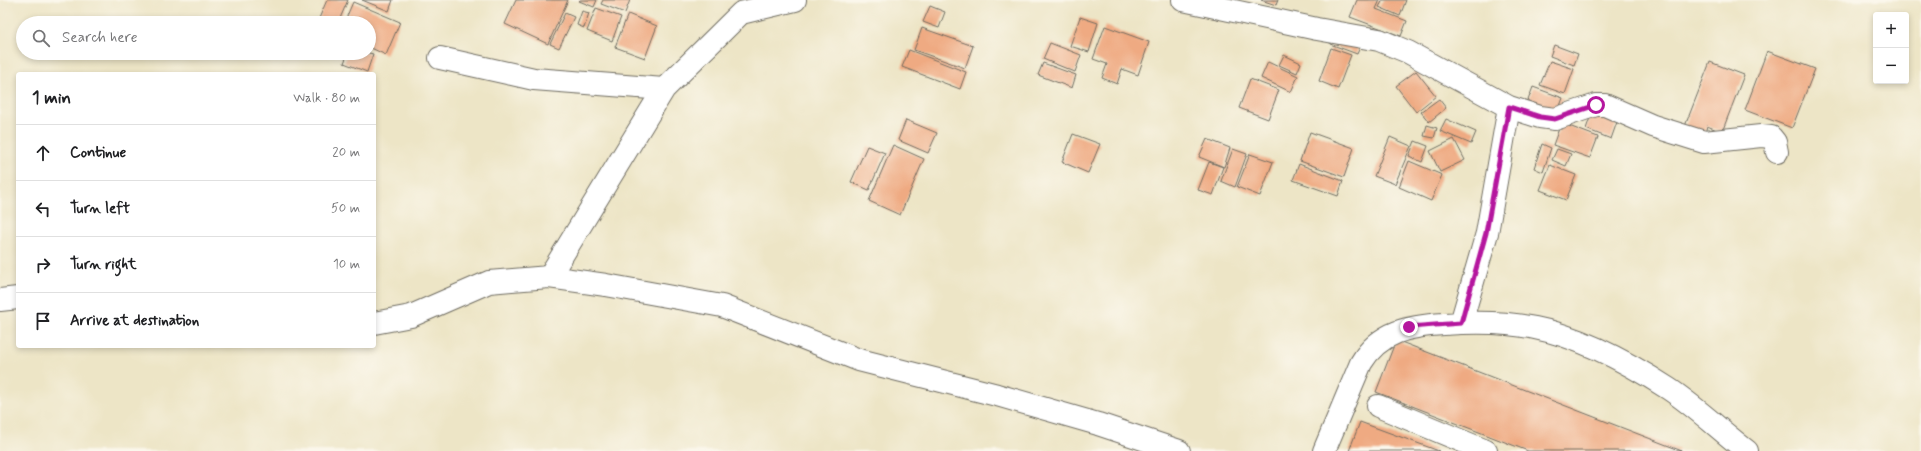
<!DOCTYPE html>
<html lang="en">
<head>
<meta charset="utf-8">
<style>
	body { margin:0; font-family:Mynerve,sans-serif; background:#f6f6f6; color:#202124 }
	.controls { position:absolute; right:12px; top:12px; display:grid; overflow:hidden; border-radius:4px; box-shadow:0 2px 6px #0003 }
	.controls button { width:36px; height:36px; display:grid; place-items:center; padding:0; border:0; border-bottom:1px solid #e0e0e0; background:#fff; color:#202124; font:20px sans-serif }
	.stop { position:absolute; width:12px; height:12px; margin:-9px; border:3px solid #b5179e; border-radius:50%; background:#fff }
	.stop.end { background:#b5179e; border-color:#fff; box-shadow:0 1px 4px #0008 }
	.list { margin:0; padding:0; list-style:none }
	h2 { display:flex; justify-content:space-between; align-items:center; height:52px; margin:0; padding:0 16px; font-size:17px }
	h2 small { font-size:13px; font-weight:400; color:#757577 }
	.list li { display:grid; grid-template-columns:26px 1fr auto; gap:12px; align-items:center; box-sizing:border-box; height:56px; padding:0 16px; border-top:1px solid #e0e0e0 }
	.list b { display:block; font-size:15px; white-space:nowrap }
	.list em { font-size:13px; font-style:normal; color:#757577 }
	.icon { flex:none; width:22px; height:22px; fill:none; stroke:currentColor; stroke-width:2; stroke-linecap:round; stroke-linejoin:round }
	.map { position:relative; flex:none; width:1921px; height:451px; overflow:hidden }
	.search { position:absolute; background:#fff; box-shadow:0 2px 6px #0003; left:16px; top:16px; width:360px; height:44px; display:flex; align-items:center; gap:10px; box-sizing:border-box; padding:0 14px; border-radius:22px; color:#757577; font-size:15px }
	.panel { position:absolute; background:#fff; box-shadow:0 2px 6px #0003; left:16px; top:72px; width:360px; height:276px; border-radius:4px }
	.map>svg:first-child { display:block }
	.building { fill:#efaa82 }
	.lines { fill:none; stroke-linecap:round; stroke-linejoin:round }
	.minor-casing { stroke:#6f6c61; stroke-width:24 }
	.minor { stroke:#fff; stroke-width:22 }
	.route { stroke:#b5179e; stroke-width:5 }
</style>
</head>
<body>
<div class="map">
<svg width="1921" height="451" viewBox="0 0 1921 451">
	<rect width="100%" height="100%" fill="#fbf7ec"/>
	<filter id="ink" filterUnits="userSpaceOnUse"><feTurbulence type="fractalNoise" baseFrequency=".025" numOctaves="2"/><feDisplacementMap in="SourceGraphic" scale="8" xChannelSelector="R" yChannelSelector="G"/><feConvolveMatrix kernelMatrix="1 2 1 2 8 2 1 2 1" color-interpolation-filters="sRGB"/></filter>
	<filter id="wash" filterUnits="userSpaceOnUse"><feTurbulence type="fractalNoise" baseFrequency=".012" numOctaves="4" result="noise"/><feDisplacementMap in="SourceGraphic" scale="16" xChannelSelector="R" yChannelSelector="G"/><feGaussianBlur stdDeviation="0.9" result="paint"/><feColorMatrix in="noise" values="0 0 0 0 0 0 0 0 0 0 0 0 0 0 0 0 0 1.4 0 .05"/><feComposite in="paint" operator="in"/></filter>
	<g filter="url(#wash)">
		<rect width="100%" height="100%" fill="#ede5c6"/>
		<g id="blocks">
			<path class="building" d="M 327,0 L 348,0 L 338,23 L 317,23 Z
				M 362,0 L 393,0 L 389,11 Z
				M 516,0 L 568,0 L 548,44 L 505,24 Z
				M 580,0 L 597,0 L 594,7 L 579,1 Z
				M 603,0 L 630,0 L 625,13 L 601,4 Z
				M 1261,0 L 1278,0 L 1276,5 Z
				M 1357,0 L 1380,0 L 1376,9 L 1407,21 L 1401,36 L 1350,17 Z
				M 1383,0 L 1406,0 L 1400,16 L 1379,7 Z
				M 353,2 L 400,22 L 386,55 L 369,47 L 369,23 L 344,23 Z
				M 930,6 L 945,12 L 939,28 L 923,22 Z
				M 596,8 L 621,17 L 612,41 L 587,31 Z
				M 582,11 L 589,13 L 584,28 L 577,25 Z
				M 565,13 L 574,17 L 559,48 L 550,44 Z
				M 628,14 L 657,26 L 645,58 L 615,47 Z
				M 1080,17 L 1098,23 L 1089,52 L 1070,46 Z
				M 1105,26 L 1149,42 L 1138,75 L 1122,69 L 1117,84 L 1102,78 L 1107,64 L 1093,59 Z
				M 922,28 L 973,46 L 965,68 L 914,50 Z
				M 1334,34 L 1361,45 L 1357,54 L 1330,44 Z
				M 1050,43 L 1081,55 L 1075,72 L 1043,59 Z
				M 1554,45 L 1578,54 L 1574,65 L 1550,56 Z
				M 1331,48 L 1351,55 L 1338,89 L 1319,81 Z
				M 909,50 L 966,72 L 960,89 L 902,67 Z
				M 1767,51 L 1815,69 L 1792,128 L 1745,110 Z
				M 348,53 L 369,53 L 373,54 L 367,72 L 344,63 Z
				M 1284,55 L 1301,63 L 1297,73 L 1279,65 Z
				M 1550,61 L 1574,69 L 1565,94 L 1540,85 Z
				M 1268,62 L 1298,76 L 1291,92 L 1261,78 Z
				M 1710,62 L 1744,75 L 1722,132 L 1707,126 L 1705,133 L 1685,126 Z
				M 1043,63 L 1076,75 L 1072,88 L 1038,75 Z
				M 1416,71 L 1436,96 L 1416,112 L 1396,86 Z
				M 1250,79 L 1279,90 L 1268,119 L 1239,108 Z
				M 1533,87 L 1563,98 L 1557,114 L 1527,103 Z
				M 1439,99 L 1446,108 L 1429,122 L 1421,112 Z
				M 1592,112 L 1617,122 L 1611,139 L 1586,129 Z
				M 1446,119 L 1476,132 L 1471,144 L 1440,131 Z
				M 906,120 L 937,133 L 928,153 L 898,140 Z
				M 1561,123 L 1598,137 L 1590,158 L 1553,145 Z
				M 1427,125 L 1437,128 L 1434,138 L 1424,136 Z
				M 1310,132 L 1354,148 L 1344,177 L 1300,161 Z
				M 1073,134 L 1100,144 L 1088,173 L 1062,162 Z
				M 1390,137 L 1411,146 L 1395,184 L 1374,176 Z
				M 1207,139 L 1230,148 L 1224,167 L 1199,157 Z
				M 1454,139 L 1465,160 L 1440,172 L 1430,151 Z
				M 1415,141 L 1428,146 L 1422,162 L 1409,156 Z
				M 1542,144 L 1551,148 L 1543,172 L 1534,168 Z
				M 893,145 L 924,159 L 900,215 L 869,201 Z
				M 867,146 L 885,153 L 869,190 L 851,182 Z
				M 1233,149 L 1247,154 L 1235,187 L 1221,181 Z
				M 1557,149 L 1571,154 L 1566,166 L 1552,160 Z
				M 1250,154 L 1273,162 L 1260,196 L 1237,187 Z
				M 1409,161 L 1442,175 L 1431,201 L 1399,187 Z
				M 1209,162 L 1223,167 L 1213,195 L 1198,190 Z
				M 1299,164 L 1343,181 L 1338,196 L 1293,180 Z
				M 1550,165 L 1576,175 L 1566,200 L 1540,190 Z
				M 1396,340 L 1682,451 L 1528,451 L 1376,392 Z
				M 1360,422 L 1439,451 L 1349,451 Z"/>
		</g>
	</g>
	<g filter="url(#ink)">
		<use href="#blocks" fill-opacity="0" stroke="#6f6c61" stroke-width="1"/>
		<g class="lines">
			<defs>
				<path id="minor" d="M 1183,0 L 1317,29 L 1379,40 L 1408,52 L 1509,107 L 1540,117 L 1555,119 L 1596,105 L 1605,105 L 1653,126 L 1704,142 L 1761,136 L 1771,137 L 1775,142 L 1777,152
					M 440,58 L 534,79 L 664,89
					M 549,277 L 664,89 L 741,13 L 795,0
					M 0,300 L 18,298
					M 374,323 L 411,316 L 489,282 L 549,277 L 606,285 L 722,306 L 859,360 L 997,395 L 1098,424 L 1179,451
					M 1461,323 L 1487,233 L 1509,107
					M 1378,406 L 1486,451
					M 1324,451 L 1361,363 C 1380,331 1410,326 1444,324 C 1472,322 1507,322 1535,328 C 1582,337 1629,363 1669,389 C 1696,407 1721,431 1747,451"/>
			</defs>
			<use href="#minor" class="minor-casing"/>
			<use href="#minor" class="minor"/>
		</g>
	</g>
	<g class="lines" filter="url(#ink)">
		<path class="route" d="M 1409,327 L 1461,323 L 1486,233 L 1509,107 L 1540,117 L 1555,119 L 1596,105"/>
	</g>
</svg>
<div class="controls">
<button>+</button>
<button>−</button>
</div>
<div class="stop" style="left:1596px;top:105px"></div>
<div class="stop end" style="left:1409px;top:327px"></div>
<div class="search"><svg class="icon" aria-label="search" viewBox="0 0 24 24"><circle cx="10" cy="10" r="6"/><path d="M15 15l6 6"/></svg>Search here</div>
<section class="panel">
<h2>1 min<small>Walk · 80 m</small></h2>
<ul class="list">
<li><svg class="icon" aria-label="ahead" viewBox="0 0 24 24"><path d="M12 20V5M6 11l6-6 6 6"/></svg><div><b>Continue</b></div><em>20 m</em></li>
<li><svg class="icon" aria-label="left" viewBox="0 0 24 24"><path d="M17 20v-9H6M10 6l-5 5 5 5"/></svg><div><b>Turn left</b></div><em>50 m</em></li>
<li><svg class="icon" aria-label="right" viewBox="0 0 24 24"><path d="M7 20v-9h11M14 6l5 5-5 5"/></svg><div><b>Turn right</b></div><em>10 m</em></li>
<li><svg class="icon" aria-label="arrive" viewBox="0 0 24 24"><path d="M6 21V4h12l-3 4 3 4H6"/></svg><div><b>Arrive at destination</b></div></li>
</ul>
</section>
</div>
</body>
</html>
